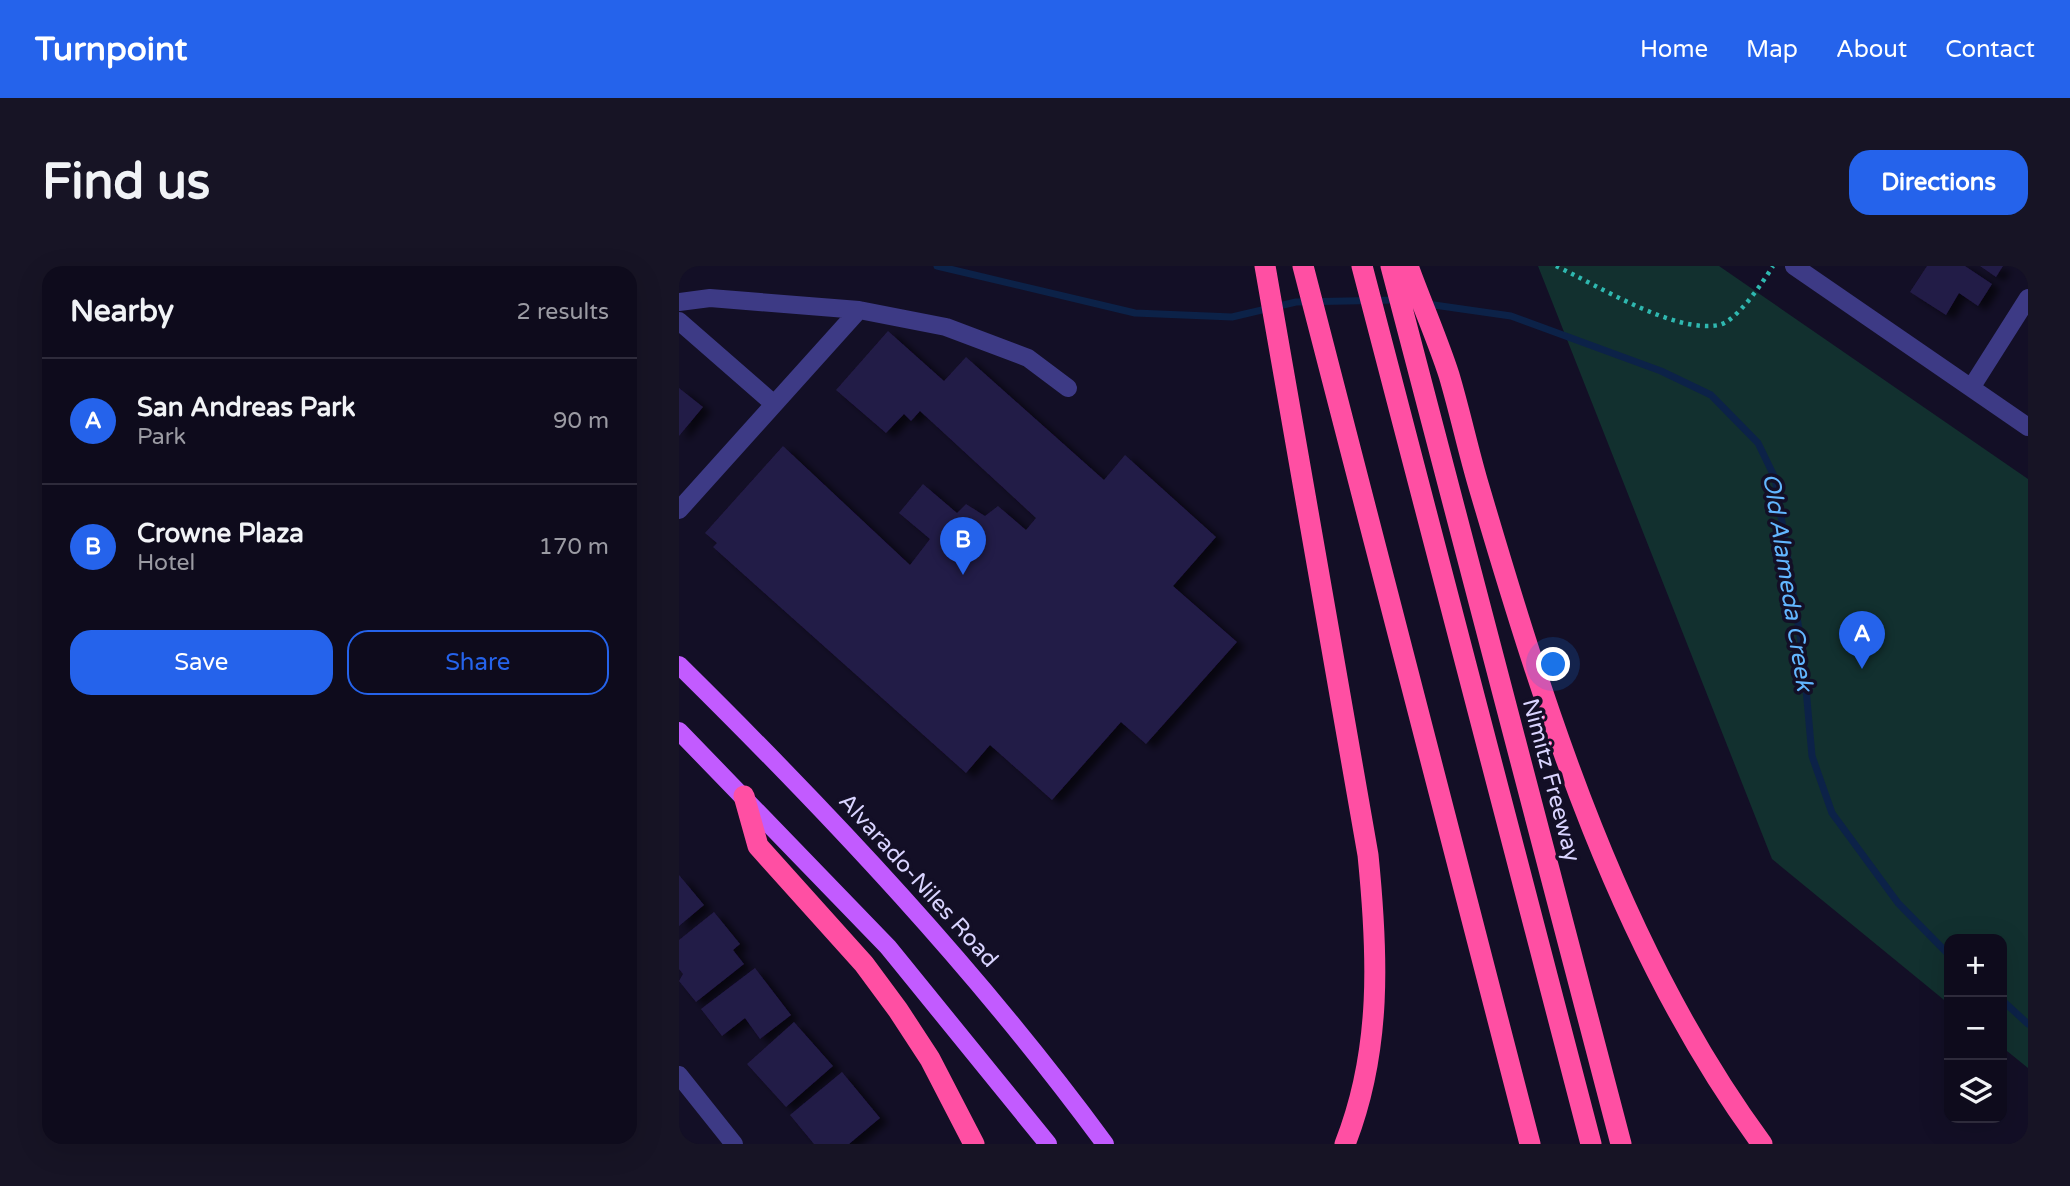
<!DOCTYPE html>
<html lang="en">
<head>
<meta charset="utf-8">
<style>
	body { margin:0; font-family:"Varela Round",sans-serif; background:#171425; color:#f1f3f6 }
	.controls { position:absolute; right:21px; bottom:21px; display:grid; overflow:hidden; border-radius:14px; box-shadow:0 7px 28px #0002 }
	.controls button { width:63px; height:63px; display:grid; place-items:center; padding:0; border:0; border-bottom:2px solid #2e2b3b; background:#0e0b1c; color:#f1f3f6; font:35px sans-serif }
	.you { position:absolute; left:875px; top:399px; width:24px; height:24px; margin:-18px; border:5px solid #fff; border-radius:50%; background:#1a73e8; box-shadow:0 0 0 10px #1a73e833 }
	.badge { display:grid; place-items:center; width:46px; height:46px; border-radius:50%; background:#2563eb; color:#fff; font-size:23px; font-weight:700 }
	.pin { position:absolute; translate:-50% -58px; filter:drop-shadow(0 2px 4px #0008) }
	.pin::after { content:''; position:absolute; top:37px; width:24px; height:21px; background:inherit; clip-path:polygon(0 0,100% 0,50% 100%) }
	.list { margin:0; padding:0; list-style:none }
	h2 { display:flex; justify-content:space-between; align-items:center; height:91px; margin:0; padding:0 28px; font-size:30px }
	h2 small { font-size:23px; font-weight:400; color:#9b9ba3 }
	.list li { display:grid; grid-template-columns:46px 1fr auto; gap:21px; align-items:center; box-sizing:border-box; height:126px; padding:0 28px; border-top:2px solid #2e2b3b }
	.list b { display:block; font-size:26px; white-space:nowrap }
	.list p { margin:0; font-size:23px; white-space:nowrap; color:#9b9ba3 }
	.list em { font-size:23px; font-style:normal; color:#9b9ba3 }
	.actions { display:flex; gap:14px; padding:21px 28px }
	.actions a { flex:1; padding:16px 0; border:2px solid #2563eb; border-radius:21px; text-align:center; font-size:24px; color:#2563eb }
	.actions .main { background:#2563eb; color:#fff }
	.icon { flex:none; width:38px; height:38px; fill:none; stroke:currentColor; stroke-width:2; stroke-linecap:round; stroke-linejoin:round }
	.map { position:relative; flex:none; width:1349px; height:878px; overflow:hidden; border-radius:21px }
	header { display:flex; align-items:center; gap:42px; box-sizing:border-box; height:98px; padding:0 35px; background:#2563eb; color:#fff }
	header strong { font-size:33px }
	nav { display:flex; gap:38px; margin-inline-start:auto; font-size:24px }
	.intro { display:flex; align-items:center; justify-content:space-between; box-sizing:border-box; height:168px; padding:0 42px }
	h1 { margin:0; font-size:49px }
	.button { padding:18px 32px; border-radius:21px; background:#2563eb; color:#fff; font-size:24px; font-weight:700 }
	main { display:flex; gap:42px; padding:0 42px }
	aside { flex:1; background:#0e0b1c; border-radius:21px; box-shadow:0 7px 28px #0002 }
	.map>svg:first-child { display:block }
	.green { fill:#12302f }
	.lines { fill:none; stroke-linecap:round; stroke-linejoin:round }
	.stream { stroke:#0c2248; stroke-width:7 }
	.building { fill:#241b47; filter:url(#shadow) }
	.path { stroke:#2fb8b0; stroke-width:4.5; stroke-dasharray:3.5 5; stroke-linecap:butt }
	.minor { stroke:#3d3a85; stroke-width:18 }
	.major { stroke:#c25bff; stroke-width:18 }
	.highway { stroke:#ff4fa3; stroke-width:21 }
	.labels { text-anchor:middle; stroke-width:7; stroke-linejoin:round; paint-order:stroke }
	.street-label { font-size:23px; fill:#d9d4ff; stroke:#130f26 }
	.water-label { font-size:24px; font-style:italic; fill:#62b6ff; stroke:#130f26 }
</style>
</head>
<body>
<header>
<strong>Turnpoint</strong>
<nav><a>Home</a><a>Map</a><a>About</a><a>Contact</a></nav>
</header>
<div class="intro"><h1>Find us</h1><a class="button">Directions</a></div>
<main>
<aside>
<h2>Nearby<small>2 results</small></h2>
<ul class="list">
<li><span class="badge">A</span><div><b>San Andreas Park</b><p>Park</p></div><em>90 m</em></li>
<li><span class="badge">B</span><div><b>Crowne Plaza</b><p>Hotel</p></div><em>170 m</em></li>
</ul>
<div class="actions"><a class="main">Save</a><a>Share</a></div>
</aside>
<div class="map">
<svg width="1349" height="878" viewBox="0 0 1349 878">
	<defs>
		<filter id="shadow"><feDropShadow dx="8" dy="4.5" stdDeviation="3.5" flood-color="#0009"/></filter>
	</defs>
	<rect width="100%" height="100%" fill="#130f26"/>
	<path class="green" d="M 859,0 L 1040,0 L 1349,213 L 1349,802 L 1323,781 L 1323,673 L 1270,673 L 1270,738 L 1093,593 Z"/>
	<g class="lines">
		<path class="stream" d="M 258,0 L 456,47 L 553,51 L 617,36 L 718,34
			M 748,38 L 832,50 L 982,105 L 1032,129 L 1079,177 L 1096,212 L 1124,389 L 1133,490 L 1153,547 L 1219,637 L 1270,689
			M 1323,734 L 1349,758"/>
	</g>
	<path class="building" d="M 1248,0 L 1286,0 L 1313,18 L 1299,40 L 1280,27 L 1267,49 L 1231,26 Z
		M 1301,0 L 1324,0 L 1317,11 Z
		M 209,65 L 265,115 L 287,91 L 425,214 L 446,189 L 537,271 L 494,320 L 558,376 L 467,478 L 442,456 L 373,534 L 311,479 L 287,507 L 34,281 L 38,277 L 26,267 L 104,180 L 231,299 L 251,273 L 220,247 L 244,218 L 278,247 L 287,238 L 306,250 L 319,240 L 347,264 L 357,252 L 241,145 L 232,155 L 225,148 L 207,167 L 157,124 Z
		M 0,122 L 24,141 L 0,170 Z
		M 0,609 L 25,639 L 0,660 Z
		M 35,646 L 61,678 L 54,684 L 65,698 L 17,736 L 0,715 L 4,708 L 0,703 L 0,674 Z
		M 76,702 L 112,749 L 81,773 L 66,752 L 43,770 L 22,743 Z
		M 115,756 L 154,800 L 107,841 L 68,798 Z
		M 163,806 L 201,852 L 170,878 L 135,878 L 111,849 Z"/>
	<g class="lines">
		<path class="path" d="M 877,0 C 918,19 996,68 1040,59 C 1058,55 1084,16 1094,0"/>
		<path class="minor" d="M 1115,0 L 1349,161
			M 0,36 L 31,32 L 180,44 L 267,61 L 349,92 L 389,122
			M 0,55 L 95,138
			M 1292,122 L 1349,32
			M 0,244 L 180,44
			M 0,809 L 55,878"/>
		<path class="major" d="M 0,399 C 153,550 299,705 426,878
			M 0,465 L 209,681 L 369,878"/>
		<path class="highway" d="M 586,0 L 689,589 C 699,688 703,784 666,878
			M 624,0 L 851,878
			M 683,0 L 912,878
			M 712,0 L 942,878
			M 729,0 C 742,36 758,72 770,109 C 781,146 789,184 800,221 C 867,448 941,685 1083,878
			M 65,530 L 79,580 L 185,698 L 219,744 L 251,793 L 295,878"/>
	</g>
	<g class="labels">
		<g class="street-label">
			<text transform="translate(873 514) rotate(75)" y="8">Nimitz Freeway</text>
			<text transform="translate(240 614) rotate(48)" y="8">Alvarado-Niles Road</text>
		</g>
		<g class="water-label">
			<text transform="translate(1109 316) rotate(81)" y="8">Old Alameda Creek</text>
		</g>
	</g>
</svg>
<div class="controls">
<button>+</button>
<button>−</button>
<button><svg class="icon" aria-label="layers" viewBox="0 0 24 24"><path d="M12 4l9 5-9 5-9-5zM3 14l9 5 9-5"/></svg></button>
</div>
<div class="you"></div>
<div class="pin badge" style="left:1183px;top:403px">A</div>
<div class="pin badge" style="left:284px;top:309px">B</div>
</div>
</main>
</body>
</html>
